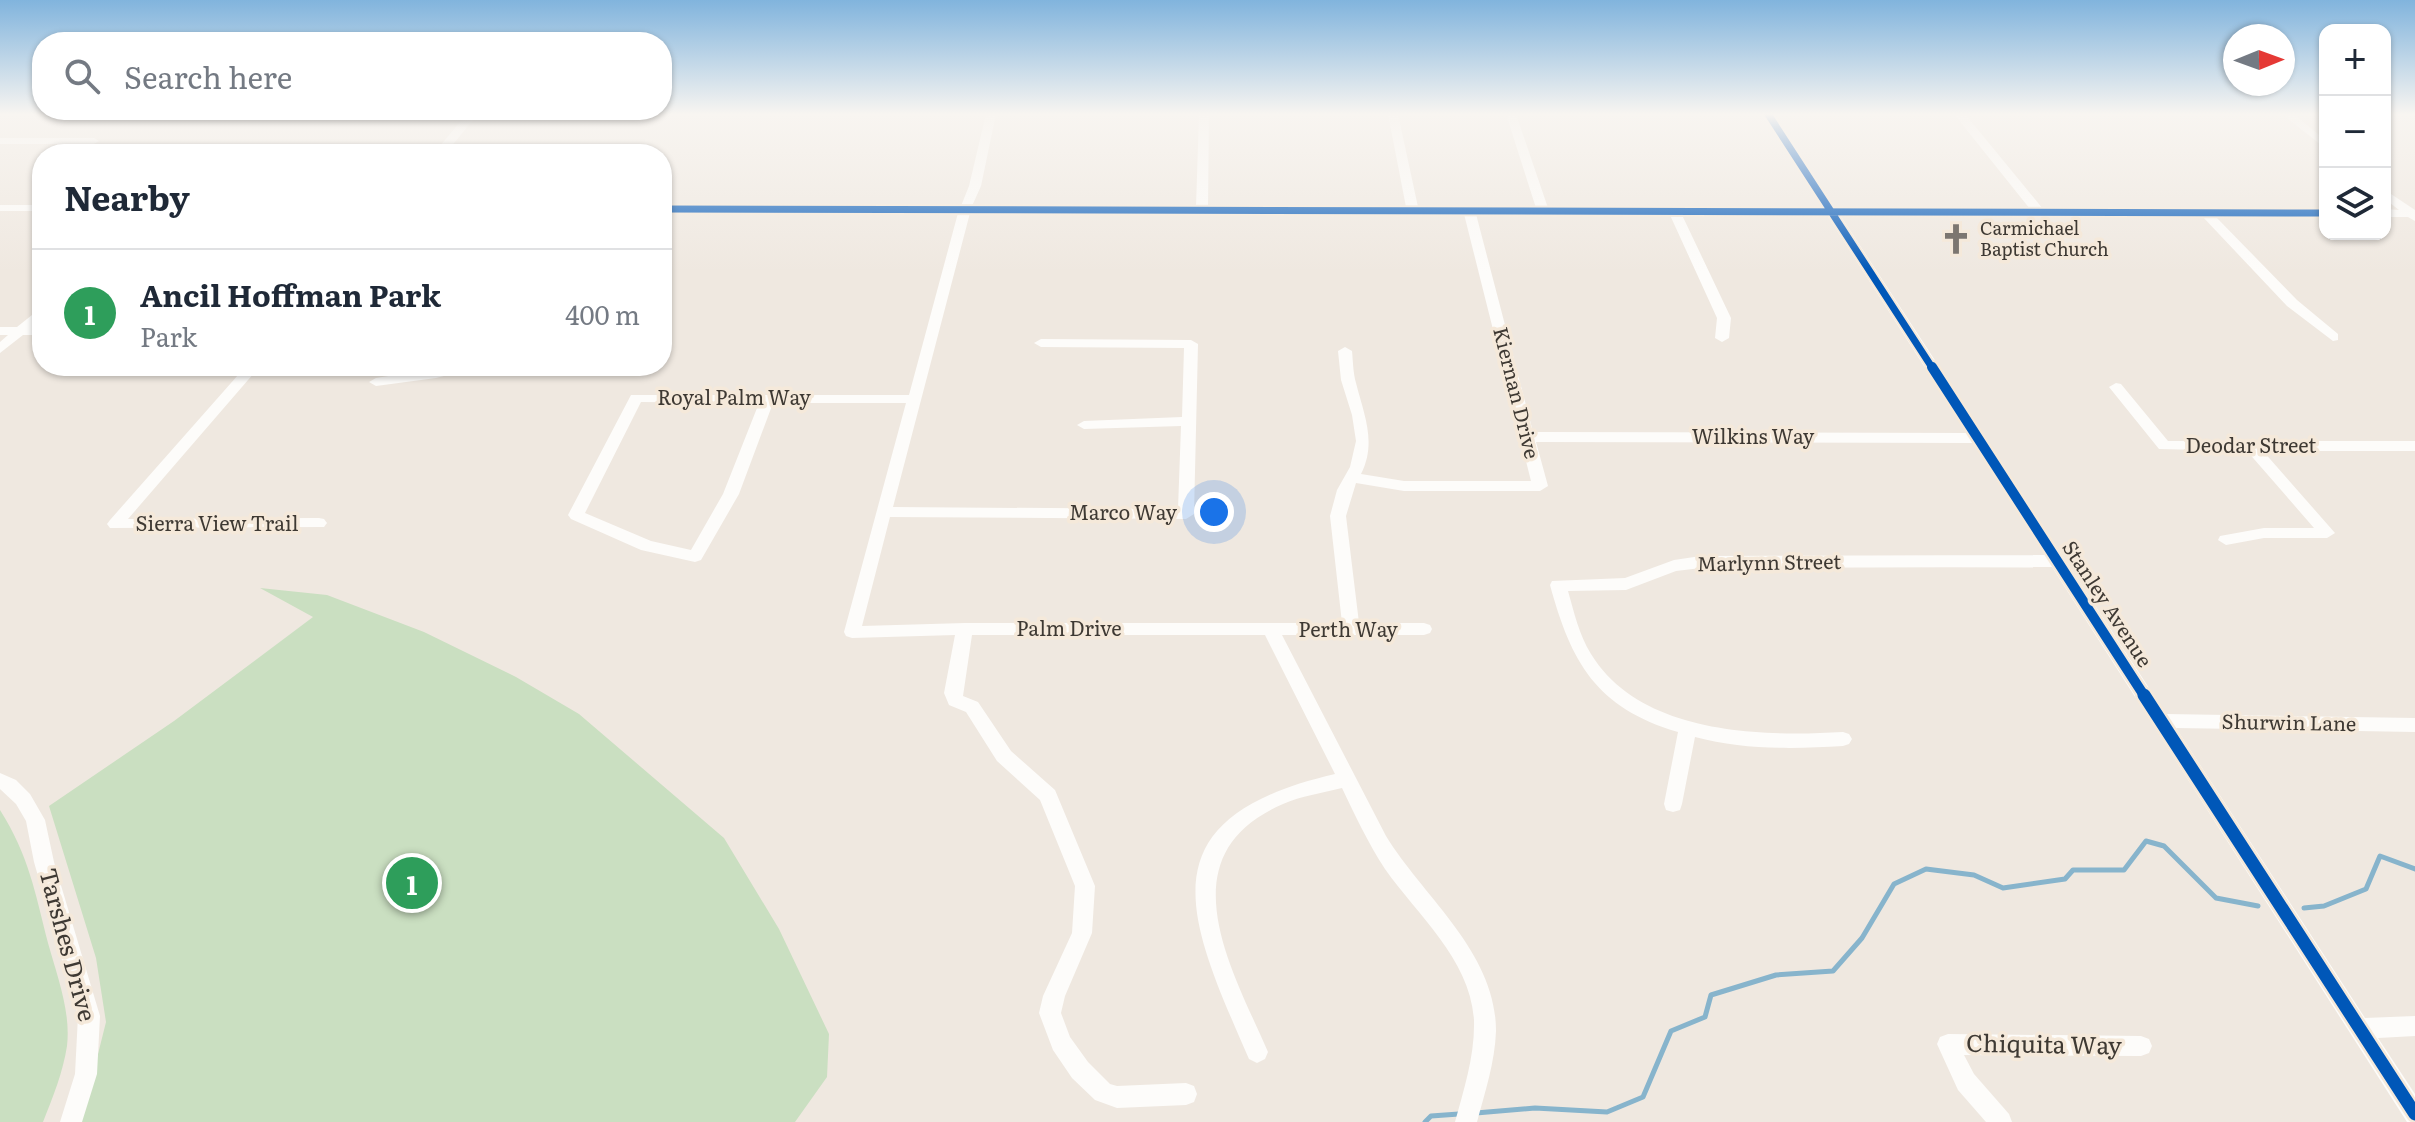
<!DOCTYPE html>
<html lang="en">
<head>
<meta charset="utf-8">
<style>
	body { margin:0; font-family:Literata,serif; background:#f2f2f3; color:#1f2937 }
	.controls { position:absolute; right:24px; top:24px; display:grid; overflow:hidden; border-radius:16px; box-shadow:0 2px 6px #0004 }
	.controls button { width:72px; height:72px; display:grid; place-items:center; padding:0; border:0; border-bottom:2px solid #e0e1e3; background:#fff; color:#1f2937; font:40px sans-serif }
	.compass { position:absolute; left:2223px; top:24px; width:72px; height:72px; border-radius:50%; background:#fff; box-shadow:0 2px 6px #0004; rotate:89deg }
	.you { position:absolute; left:1214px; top:512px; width:28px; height:28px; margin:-20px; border:6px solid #fff; border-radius:50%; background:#1a73e8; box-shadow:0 0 0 12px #1a73e833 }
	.badge { display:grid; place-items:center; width:52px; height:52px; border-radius:50%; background:#7c7670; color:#fff; font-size:26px; font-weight:700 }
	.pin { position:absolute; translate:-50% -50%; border:4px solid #fff; box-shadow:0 2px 8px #0006 }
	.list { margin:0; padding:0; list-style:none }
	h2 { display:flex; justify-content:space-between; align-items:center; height:104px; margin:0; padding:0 32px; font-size:34px }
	h2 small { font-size:26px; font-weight:400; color:#747a83 }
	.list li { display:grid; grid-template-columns:52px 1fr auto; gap:24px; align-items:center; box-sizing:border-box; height:128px; padding:0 32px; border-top:2px solid #e0e1e3 }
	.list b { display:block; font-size:30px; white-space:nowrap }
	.list p { margin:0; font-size:26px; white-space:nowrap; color:#747a83 }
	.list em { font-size:26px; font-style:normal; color:#747a83 }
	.icon { flex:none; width:44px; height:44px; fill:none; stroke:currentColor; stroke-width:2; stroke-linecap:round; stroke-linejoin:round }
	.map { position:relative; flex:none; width:2415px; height:1122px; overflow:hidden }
	.search { position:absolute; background:#fff; box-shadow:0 2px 6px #0004; left:32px; top:32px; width:640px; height:88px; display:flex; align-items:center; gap:20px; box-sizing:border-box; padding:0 28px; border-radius:32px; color:#747a83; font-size:30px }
	.panel { position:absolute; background:#fff; box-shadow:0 2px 6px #0004; left:32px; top:144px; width:640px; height:232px; border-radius:32px }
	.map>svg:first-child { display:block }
	.green { fill:#cadfc1 }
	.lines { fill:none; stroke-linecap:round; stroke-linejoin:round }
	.stream { stroke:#87b4cc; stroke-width:5 }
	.minor { fill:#fdfcfa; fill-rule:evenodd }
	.cycleway-far2-casing { stroke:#f5e9da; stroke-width:11 }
	.cycleway-far1-casing { stroke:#f5e9da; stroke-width:15 }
	.cycleway-casing { stroke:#f5e9da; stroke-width:18 }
	.cycleway-far2 { stroke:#0057b8; stroke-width:7 }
	.cycleway-far1 { stroke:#0057b8; stroke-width:10 }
	.cycleway { stroke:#0057b8; stroke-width:13 }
	.labels { text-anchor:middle; stroke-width:7; stroke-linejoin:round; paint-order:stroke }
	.far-poi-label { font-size:18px; fill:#3e3933; stroke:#f5e9da; text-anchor:start }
	.street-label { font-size:20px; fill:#3e3933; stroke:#f5e9da }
	.near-street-label { font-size:24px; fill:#3e3933; stroke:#f5e9da }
</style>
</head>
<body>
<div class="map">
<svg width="2415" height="1122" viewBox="0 0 2415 1122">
	<rect width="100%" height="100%" fill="#efe8e0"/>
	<path class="green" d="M 260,588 L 327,595 L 424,632 L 516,677 L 579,714 L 724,838 L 779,929 L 829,1034 L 827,1077 L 795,1122 L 81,1122 L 106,1022 L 96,958 L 49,806 L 174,721 L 313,617 Z
		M 0,810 C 29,856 35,892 48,943 C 57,976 71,1011 67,1046 C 63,1072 53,1097 43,1122 L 0,1122 Z"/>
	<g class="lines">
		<path class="stream" d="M 2304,908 L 2324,906 L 2366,889 L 2380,856 L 2415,869
			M 1476,1113 L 1535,1108 L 1607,1112 L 1643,1097 L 1671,1031 L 1705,1017 L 1711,995 L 1776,975 L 1833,971 L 1862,938 L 1894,884 L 1926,869 L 1974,875 L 2003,888 L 2065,879 L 2073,870 L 2124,870 L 2146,841 L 2164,846 L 2216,898 L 2258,906
			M 1425,1122 L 1431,1116 L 1459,1114"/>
		<path class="minor" d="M 467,114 L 478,114 L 445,154 L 433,154 Z
			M 986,114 L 996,114 L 981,186 L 972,206 L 1196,207 L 1199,114 L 1209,114 L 1208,207 L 1406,207 L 1388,114 L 1398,114 L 1418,207 L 1536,208 L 1506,114 L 1516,114 L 1548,208 L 1823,208 L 1763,114 L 1774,114 L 1835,208 L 2030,209 L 1954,114 L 1965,114 L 2043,209 L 2325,209 L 2325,217 L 2215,216 L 2297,300 L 2338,334 L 2338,340 L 2333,341 L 2287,306 L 2202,216 L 1840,215 L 2166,714 L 2415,718 L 2415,732 L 2176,728 L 2365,1018 L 2415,1016 L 2415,1036 L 2378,1038 L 2415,1094 L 2415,1122 L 2407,1122 L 2052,567 L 1701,568 L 1676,571 L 1626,590 L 1568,591 C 1574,612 1579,635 1591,654 C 1640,734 1760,737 1843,732 L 1849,734 L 1852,739 L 1849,744 L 1843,746 C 1794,749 1743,750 1695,737 L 1682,804 L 1680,810 L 1673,812 L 1666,810 L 1664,804 L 1678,732 C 1596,708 1571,662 1550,585 L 1552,581 L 1625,578 L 1674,560 L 1701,556 L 2045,555 L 1973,443 L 1536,442 L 1548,486 L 1540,491 L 1404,491 L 1356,483 L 1346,516 L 1359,623 L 1424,623 L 1430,625 L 1432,629 L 1430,633 L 1424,635 L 1282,635 L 1386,836 C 1424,898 1496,952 1496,1031 C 1495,1062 1485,1092 1477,1122 L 1455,1122 C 1464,1089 1475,1055 1474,1020 C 1470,959 1418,916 1385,869 C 1368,843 1355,815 1342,788 C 1322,793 1301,796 1283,804 C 1164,855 1232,969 1268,1052 L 1265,1059 L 1257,1063 L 1249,1059 C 1188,919 1140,819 1335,774 L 1265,635 L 972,635 L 963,696 L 978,702 L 1011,751 L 1055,790 L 1095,886 L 1092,933 L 1065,996 L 1061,1013 L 1070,1037 L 1088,1062 L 1110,1084 L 1117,1086 L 1186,1083 L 1194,1086 L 1197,1094 L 1194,1102 L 1186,1105 L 1117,1108 L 1095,1100 L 1072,1078 L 1053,1050 L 1039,1013 L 1043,996 L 1072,933 L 1075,886 L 1040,800 L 997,761 L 966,712 L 949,705 L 944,693 L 955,635 L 852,638 L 846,636 L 844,632 L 906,403 L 773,403 L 739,494 L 701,560 L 695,562 L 641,550 L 571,519 L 568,515 L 631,395 L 909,395 L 958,213 L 662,213 L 662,205 L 961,206 L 969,186 ZM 970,213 L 1464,214 L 1531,481 L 1404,481 L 1361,474 C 1377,442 1364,415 1356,383 C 1353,372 1353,361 1352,351 L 1345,347 L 1338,351 L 1341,380 L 1352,415 L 1356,441 L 1350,467 L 1337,490 L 1330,516 L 1342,623 L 965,623 L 862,626 L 890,517 L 1186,519 L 1194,514 L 1198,344 L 1191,340 L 1041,339 L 1034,343 L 1041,347 L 1184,348 L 1182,417 L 1084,421 L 1077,425 L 1084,429 L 1181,426 L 1178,509 L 893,507 ZM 1476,214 L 1670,215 L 1717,318 L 1715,338 L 1722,342 L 1729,338 L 1731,318 L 1682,215 L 1827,215 L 1967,433 L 1533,432 ZM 641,402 L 759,403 L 723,494 L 691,550 L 651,541 L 585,513 Z
			M 2282,114 L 2294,114 L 2325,140 L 2325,148 Z
			M 0,138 L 94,138 L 99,141 L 94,144 L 0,144 Z
			M 2385,190 L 2415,210 L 2415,221 L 2408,217 L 2385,217 L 2385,209 L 2399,210 L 2385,199 Z
			M 0,205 L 42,205 L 42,211 L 0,211 Z
			M 42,307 L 42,318 L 32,327 L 42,327 L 42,335 L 23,335 L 0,353 L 0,342 L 8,335 L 0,335 L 0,327 L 17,327 Z
			M 246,366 L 260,366 L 128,519 L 319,518 L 324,519 L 327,523 L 324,527 L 110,528 L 107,524 L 110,520 Z
			M 450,366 L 473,366 L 471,369 L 436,378 L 376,386 L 369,382 L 376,378 Z
			M 2116,383 L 2121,384 L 2168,441 L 2415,441 L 2415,451 L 2263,451 L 2335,533 L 2327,538 L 2264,538 L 2226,545 L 2218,540 L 2220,536 L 2264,528 L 2314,528 L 2247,451 L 2159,449 L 2109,387 Z
			M 0,773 L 16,780 L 30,794 L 45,820 L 54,862 L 100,1016 L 97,1074 L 82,1122 L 60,1122 L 75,1074 L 78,1016 L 34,862 L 26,821 L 16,804 L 0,789 Z
			M 1948,1034 L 2141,1036 L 2149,1039 L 2152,1046 L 2149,1053 L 2141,1056 L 1964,1055 L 1974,1074 L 2009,1114 L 2012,1122 L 1986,1122 L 1958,1090 L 1937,1044 L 1940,1037 Z"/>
		<defs>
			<path id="cycleway-far2" d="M 1768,114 L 1933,369
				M 662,209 L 2325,213"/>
			<path id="cycleway-far1" d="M 1932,367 L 2145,697"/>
			<path id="cycleway" d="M 2144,695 L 2415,1114"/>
		</defs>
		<use href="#cycleway-far2" class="cycleway-far2-casing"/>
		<use href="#cycleway-far1" class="cycleway-far1-casing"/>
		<use href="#cycleway" class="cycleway-casing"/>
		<use href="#cycleway-far2" class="cycleway-far2"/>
		<use href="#cycleway-far1" class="cycleway-far1"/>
		<use href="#cycleway" class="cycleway"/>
	</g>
	<linearGradient id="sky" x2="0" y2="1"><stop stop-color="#81b4dd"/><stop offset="0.42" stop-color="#f8f5f1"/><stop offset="1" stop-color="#f8f5f1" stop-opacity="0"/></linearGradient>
	<rect width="2415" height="272" fill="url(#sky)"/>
	<defs>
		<symbol id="church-bare" viewBox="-9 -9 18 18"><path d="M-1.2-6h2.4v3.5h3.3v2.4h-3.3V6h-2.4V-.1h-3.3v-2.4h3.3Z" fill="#7c7670" stroke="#f5e9da" stroke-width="2.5" paint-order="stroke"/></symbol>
	</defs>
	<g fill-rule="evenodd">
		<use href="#church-bare" x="1934" y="217" width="44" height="44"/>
	</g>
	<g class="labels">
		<g class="far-poi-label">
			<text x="1980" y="235">Carmichael<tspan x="1980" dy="21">Baptist Church</tspan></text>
		</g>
		<g class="street-label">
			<text transform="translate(1516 393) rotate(76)" y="7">Kiernan Drive</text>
			<text x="734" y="405">Royal Palm Way</text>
			<text x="1753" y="444">Wilkins Way</text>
			<text x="2251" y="453">Deodar Street</text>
			<text x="1123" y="520">Marco Way</text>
			<text x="217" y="531">Sierra View Trail</text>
			<text transform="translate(1769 563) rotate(-1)" y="7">Marlynn Street</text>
			<text transform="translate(2107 604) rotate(57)" y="7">Stanley Avenue</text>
			<text x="1069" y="636">Palm Drive</text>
			<text x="1348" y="637">Perth Way</text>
			<text transform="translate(2289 723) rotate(1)" y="7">Shurwin Lane</text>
		</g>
		<g class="near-street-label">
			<text transform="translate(67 945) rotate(75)" y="8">Tarshes Drive</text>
			<text transform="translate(2044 1045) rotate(1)" y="8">Chiquita Way</text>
		</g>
	</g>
</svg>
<div class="controls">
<button>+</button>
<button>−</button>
<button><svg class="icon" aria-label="layers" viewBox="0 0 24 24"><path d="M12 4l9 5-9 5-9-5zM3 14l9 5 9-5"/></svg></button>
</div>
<svg class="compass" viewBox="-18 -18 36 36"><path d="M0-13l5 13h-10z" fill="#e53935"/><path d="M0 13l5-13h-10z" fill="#747a83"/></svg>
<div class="you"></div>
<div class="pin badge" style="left:412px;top:883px;background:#2e9e5b">1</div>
<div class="search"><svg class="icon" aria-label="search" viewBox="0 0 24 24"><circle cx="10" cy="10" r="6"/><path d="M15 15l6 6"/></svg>Search here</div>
<section class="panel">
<h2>Nearby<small></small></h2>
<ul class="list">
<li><span class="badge" style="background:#2e9e5b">1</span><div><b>Ancil Hoffman Park</b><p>Park</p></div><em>400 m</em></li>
</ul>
</section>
</div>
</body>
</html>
